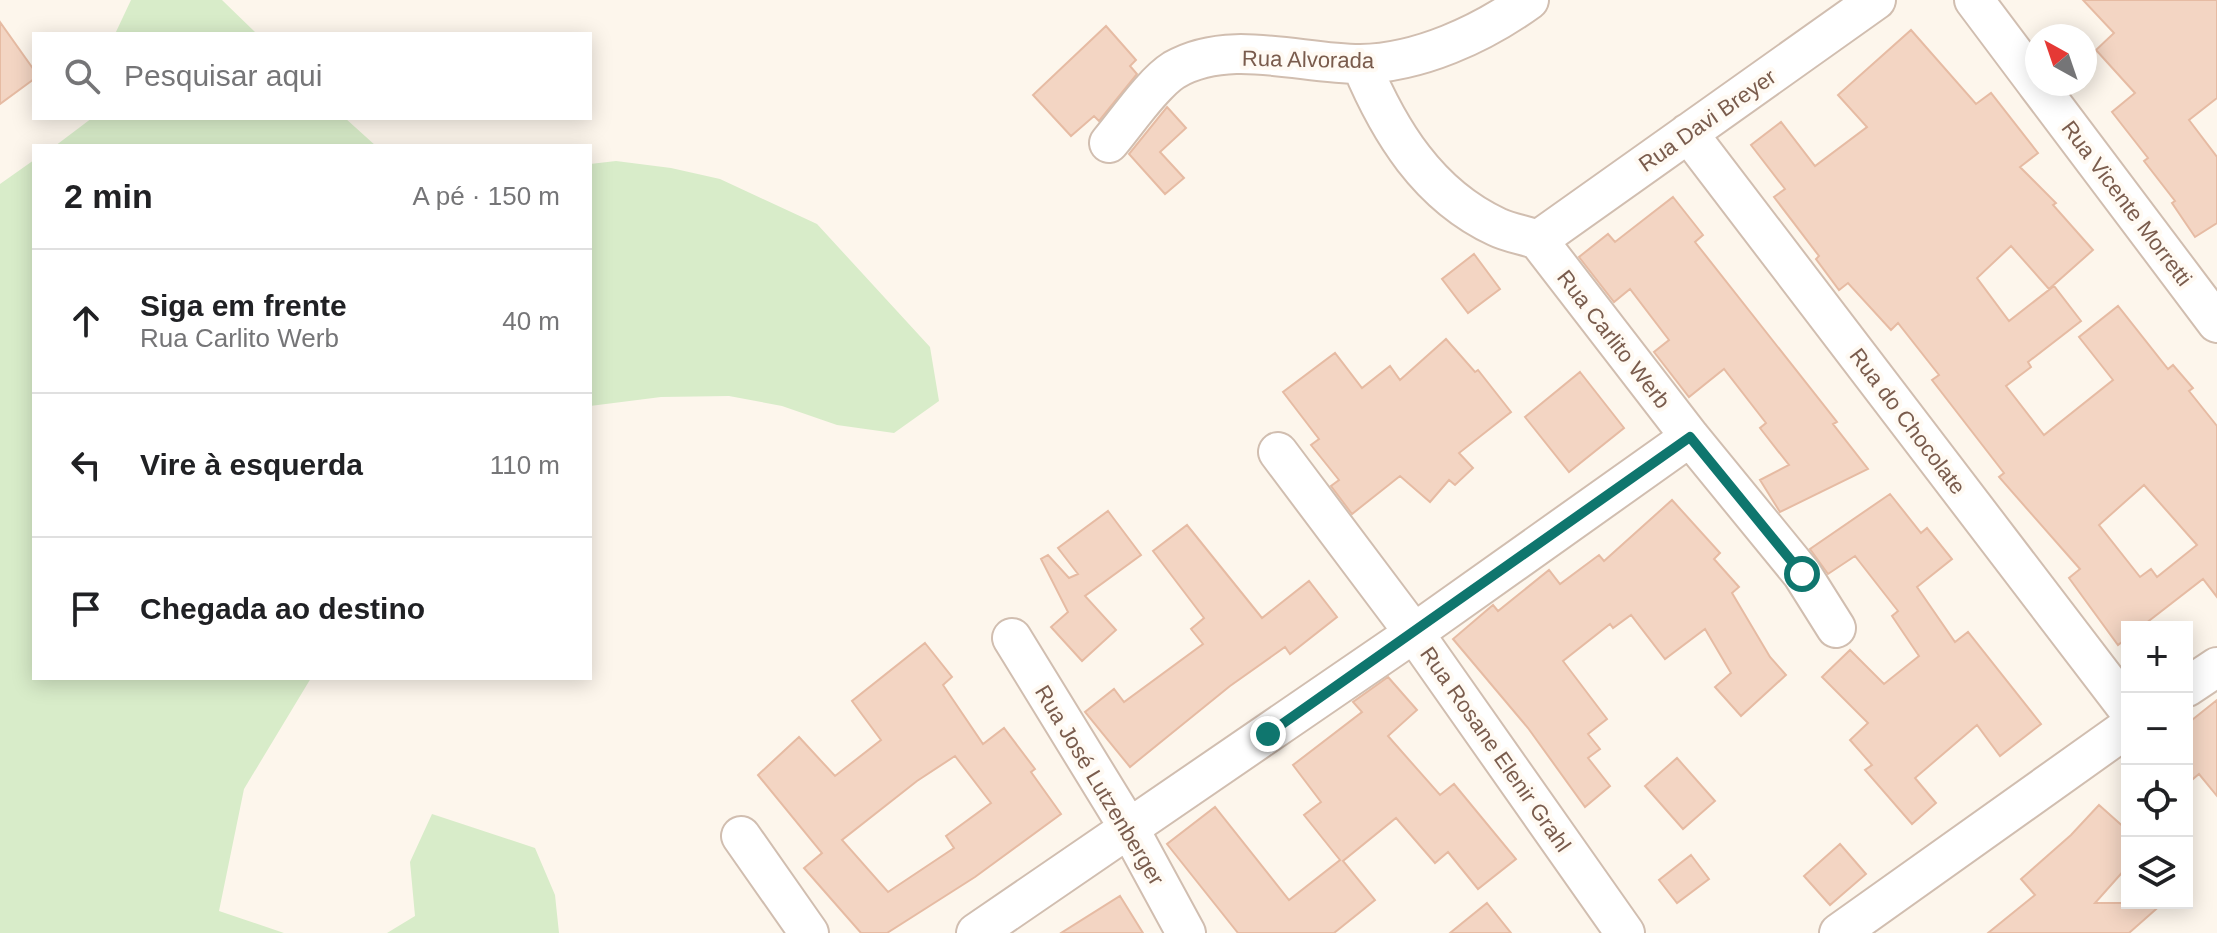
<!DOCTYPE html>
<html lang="pt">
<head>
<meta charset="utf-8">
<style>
	body { margin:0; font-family:Arial,sans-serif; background:#f2f2f2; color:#202124 }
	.controls { position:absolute; right:24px; bottom:24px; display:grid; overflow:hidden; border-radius:0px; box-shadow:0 4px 20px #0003 }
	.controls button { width:72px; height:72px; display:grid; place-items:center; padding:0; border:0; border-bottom:2px solid #e0e0e0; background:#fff; color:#202124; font:40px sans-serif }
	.compass { position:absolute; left:2025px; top:24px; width:72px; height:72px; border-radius:50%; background:#fff; box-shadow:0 4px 20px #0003; rotate:320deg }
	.stop { position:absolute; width:24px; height:24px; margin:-18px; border:6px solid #0f766e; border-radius:50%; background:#fff }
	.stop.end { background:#0f766e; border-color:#fff; box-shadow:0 2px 8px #0008 }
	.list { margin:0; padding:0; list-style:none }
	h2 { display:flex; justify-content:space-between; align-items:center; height:104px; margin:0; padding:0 32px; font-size:34px }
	h2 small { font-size:26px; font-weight:400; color:#757577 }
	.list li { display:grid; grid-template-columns:52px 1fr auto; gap:24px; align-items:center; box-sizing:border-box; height:144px; padding:0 32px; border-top:2px solid #e0e0e0 }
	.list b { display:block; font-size:30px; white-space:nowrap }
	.list p { margin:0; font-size:26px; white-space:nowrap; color:#757577 }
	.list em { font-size:26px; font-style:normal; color:#757577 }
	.icon { flex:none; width:44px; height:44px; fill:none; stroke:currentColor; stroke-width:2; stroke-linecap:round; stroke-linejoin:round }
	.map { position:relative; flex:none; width:2217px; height:933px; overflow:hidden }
	.search { position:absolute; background:#fff; box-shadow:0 4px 20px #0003; left:32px; top:32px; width:560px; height:88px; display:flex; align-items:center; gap:20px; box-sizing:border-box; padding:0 28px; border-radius:0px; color:#757577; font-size:30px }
	.panel { position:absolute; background:#fff; box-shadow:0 4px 20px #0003; left:32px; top:144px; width:560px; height:536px; border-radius:0px }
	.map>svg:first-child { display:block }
	.green { fill:#d8ecc9 }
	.building { fill:#f3d5c3; stroke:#e6bba3; stroke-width:2; fill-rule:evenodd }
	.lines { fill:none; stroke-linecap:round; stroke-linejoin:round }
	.street-casing { stroke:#d1beb0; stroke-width:42 }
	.street { stroke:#fff; stroke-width:38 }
	.route { stroke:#0f766e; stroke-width:10 }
	.labels { text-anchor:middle; stroke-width:8; stroke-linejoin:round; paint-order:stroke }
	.street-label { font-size:22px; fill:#7a5c4d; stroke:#fffaf3 }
</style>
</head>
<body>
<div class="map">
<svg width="2217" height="933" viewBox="0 0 2217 933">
	<rect width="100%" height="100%" fill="#fdf6ec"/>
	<path class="green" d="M 131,0 L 222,0 L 257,34 L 115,34 Z
		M 92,118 L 345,118 L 376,146 L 55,146 Z
		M 34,160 L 34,678 L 311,678 L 244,789 L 219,911 L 284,933 L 0,933 L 0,184 Z
		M 616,161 L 671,168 L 720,179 L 817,224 L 930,347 L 939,401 L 894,433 L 837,425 L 782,406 L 729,396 L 661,397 L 590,406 L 590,164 Z
		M 432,814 L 535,848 L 555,895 L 559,933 L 387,933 L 415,916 L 410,862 Z"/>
	<path class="building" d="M 2083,0 L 2217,0 L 2217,98 L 2189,120 L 2217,157 L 2217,223 L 2195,237 L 2172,203 L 2175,201 L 2144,161 L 2148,158 L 2112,112 L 2135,93 L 2096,50 L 2114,33 Z
		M 0,22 L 34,70 L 34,79 L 0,104 Z
		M 1106,26 L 1136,60 L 1130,66 L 1137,74 L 1099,121 L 1094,116 L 1071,136 L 1033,95 Z
		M 1911,30 L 1976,104 L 1991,93 L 2038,153 L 2020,167 L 2056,203 L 2053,205 L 2093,250 L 2049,289 L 2011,246 L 1977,278 L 2009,321 L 2054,286 L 2081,321 L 2028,362 L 2031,367 L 2006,386 L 2044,435 L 2113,380 L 2079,337 L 2118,306 L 2168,369 L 2173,365 L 2193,388 L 2189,391 L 2217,426 L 2217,597 L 2203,579 L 2141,627 L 2127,627 L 2127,638 L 2118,645 L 2069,578 L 2080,569 L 1999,477 L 2004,473 L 1932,380 L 1939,375 L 1898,323 L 1891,330 L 1848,283 L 1839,290 L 1816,259 L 1819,256 L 1774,197 L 1785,189 L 1751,145 L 1781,122 L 1815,166 L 1867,127 L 1838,95 ZM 2144,485 L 2197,545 L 2157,577 L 2151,569 L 2140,577 L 2099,525 Z
		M 1167,107 L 1186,128 L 1160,152 L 1184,178 L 1165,194 L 1129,154 Z
		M 1673,197 L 1703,235 L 1695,242 L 1837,422 L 1833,424 L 1868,469 L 1780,512 L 1760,480 L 1789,465 L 1760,428 L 1766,423 L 1724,369 L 1689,397 L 1654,352 L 1669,340 L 1630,289 L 1614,302 L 1579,257 L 1608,234 L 1615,242 Z
		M 1474,254 L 1500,289 L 1468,313 L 1442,279 Z
		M 1446,339 L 1475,372 L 1478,370 L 1511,412 L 1459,453 L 1473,468 L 1455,485 L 1449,480 L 1430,502 L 1400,476 L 1352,514 L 1331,486 L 1339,480 L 1311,445 L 1319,439 L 1283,392 L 1335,353 L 1362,388 L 1390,366 L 1400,380 Z
		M 1580,372 L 1624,428 L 1569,472 L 1525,417 Z
		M 1890,494 L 1921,533 L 1927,528 L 1952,559 L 1917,587 L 1955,642 L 1968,632 L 2041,724 L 2000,756 L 1977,725 L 1915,778 L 1936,803 L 1912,824 L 1865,770 L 1872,765 L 1850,740 L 1868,723 L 1822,677 L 1850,650 L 1884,684 L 1919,656 L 1892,616 L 1898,611 L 1855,556 L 1828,574 L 1810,549 Z
		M 1672,500 L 1720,553 L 1714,559 L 1739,587 L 1732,593 L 1770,657 L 1786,675 L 1741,716 L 1715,687 L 1731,673 L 1705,629 L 1665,659 L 1631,615 L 1613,628 L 1610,624 L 1563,661 L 1607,719 L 1588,734 L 1600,749 L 1588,758 L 1610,786 L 1585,807 L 1528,728 L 1453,639 L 1493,605 L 1498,611 L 1549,570 L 1560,584 L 1599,555 L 1604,561 Z
		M 1108,511 L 1141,555 L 1085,596 L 1116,630 L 1082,661 L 1051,627 L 1068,612 L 1041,559 L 1048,555 L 1069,578 L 1078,574 L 1058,548 Z
		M 1187,525 L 1262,618 L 1309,581 L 1337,617 L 1290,654 L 1285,647 L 1230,686 L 1130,767 L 1085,712 L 1114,689 L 1124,702 L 1203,644 L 1191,629 L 1204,618 L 1153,551 Z
		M 925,643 L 952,677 L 943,685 L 983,744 L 1004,728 L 1035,769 L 1031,772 L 1061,814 L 975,877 L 887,933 L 861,933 L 804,868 L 822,853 L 758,775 L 799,737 L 835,776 L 881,740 L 852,701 ZM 955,756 L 991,803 L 946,836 L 954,848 L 888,892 L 842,840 L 917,781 Z
		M 1388,677 L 1417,710 L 1388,736 L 1440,795 L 1454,784 L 1516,859 L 1478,889 L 1448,852 L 1435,863 L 1396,818 L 1343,861 L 1375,900 L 1334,933 L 1238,933 L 1167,844 L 1215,807 L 1289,900 L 1340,860 L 1304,815 L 1321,802 L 1293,765 L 1362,712 L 1353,702 Z
		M 2217,700 L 2217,796 L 2199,774 L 2187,784 L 2187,724 Z
		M 1677,758 L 1715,801 L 1683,829 L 1645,786 Z
		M 2099,805 L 2127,830 L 2127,867 L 2095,903 L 2163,903 L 2129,933 L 1988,933 L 2035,895 L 2021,879 L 2071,835 Z
		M 1840,844 L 1866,874 L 1830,905 L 1804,876 Z
		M 1691,855 L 1709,879 L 1677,903 L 1659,880 Z
		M 1120,896 L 1143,933 L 1061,933 Z
		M 1487,903 L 1511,933 L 1450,933 Z"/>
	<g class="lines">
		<defs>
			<path id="street" d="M 1974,0 L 2037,84
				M 1361,64 C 1389,131 1428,195 1497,227 C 1509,233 1525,235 1538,240
				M 2037,84 L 2217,323
				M 1688,133 L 2127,708
				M 1109,143 C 1126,123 1153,83 1174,70 C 1229,38 1300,64 1360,64 C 1419,63 1482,34 1529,0
				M 1538,240 L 1690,437 L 1802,574 L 1836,628
				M 1538,240 L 1876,0
				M 1278,452 L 1414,633 L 1625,933
				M 1012,638 L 1130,830 L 1186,933
				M 2187,687 L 2217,667
				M 741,836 L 809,933
				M 976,933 L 1414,633 L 1690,437
				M 1839,933 L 2127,728"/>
		</defs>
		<use href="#street" class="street-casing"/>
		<use href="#street" class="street"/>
	</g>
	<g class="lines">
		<path class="route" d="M 1268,734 L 1690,437 L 1802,574"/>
	</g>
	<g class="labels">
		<g class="street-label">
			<text transform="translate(1308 59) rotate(1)" y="8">Rua Alvorada</text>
			<text transform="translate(1707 120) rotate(-35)" y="8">Rua Davi Breyer</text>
			<text transform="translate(2127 203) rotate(53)" y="8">Rua Vicente Morretti</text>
			<text transform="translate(1614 339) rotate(52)" y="8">Rua Carlito Werb</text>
			<text transform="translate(1908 421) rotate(53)" y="8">Rua do Chocolate</text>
			<text transform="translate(1496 749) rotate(55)" y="8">Rua Rosane Elenir Grahl</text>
			<text transform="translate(1100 785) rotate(59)" y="8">Rua José Lutzenberger</text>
		</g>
	</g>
</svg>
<div class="controls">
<button>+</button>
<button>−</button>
<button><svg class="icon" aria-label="locate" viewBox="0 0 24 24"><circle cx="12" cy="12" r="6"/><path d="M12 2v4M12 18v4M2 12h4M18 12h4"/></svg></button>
<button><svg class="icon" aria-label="layers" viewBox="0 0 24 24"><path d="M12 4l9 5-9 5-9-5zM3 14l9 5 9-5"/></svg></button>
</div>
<svg class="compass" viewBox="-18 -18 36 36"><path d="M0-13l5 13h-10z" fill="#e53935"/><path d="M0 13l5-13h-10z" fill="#757577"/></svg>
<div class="stop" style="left:1802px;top:574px"></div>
<div class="stop end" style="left:1268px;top:734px"></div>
<div class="search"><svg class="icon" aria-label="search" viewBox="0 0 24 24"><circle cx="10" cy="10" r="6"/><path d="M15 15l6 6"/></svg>Pesquisar aqui</div>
<section class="panel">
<h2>2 min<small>A pé · 150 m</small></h2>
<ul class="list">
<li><svg class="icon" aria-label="ahead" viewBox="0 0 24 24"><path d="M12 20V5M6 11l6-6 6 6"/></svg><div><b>Siga em frente</b><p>Rua Carlito Werb</p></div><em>40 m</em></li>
<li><svg class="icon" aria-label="left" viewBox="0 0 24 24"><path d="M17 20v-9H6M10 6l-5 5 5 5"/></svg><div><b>Vire à esquerda</b></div><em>110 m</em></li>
<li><svg class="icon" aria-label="arrive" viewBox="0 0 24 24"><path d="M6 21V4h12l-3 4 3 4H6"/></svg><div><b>Chegada ao destino</b></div></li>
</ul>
</section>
</div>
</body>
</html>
